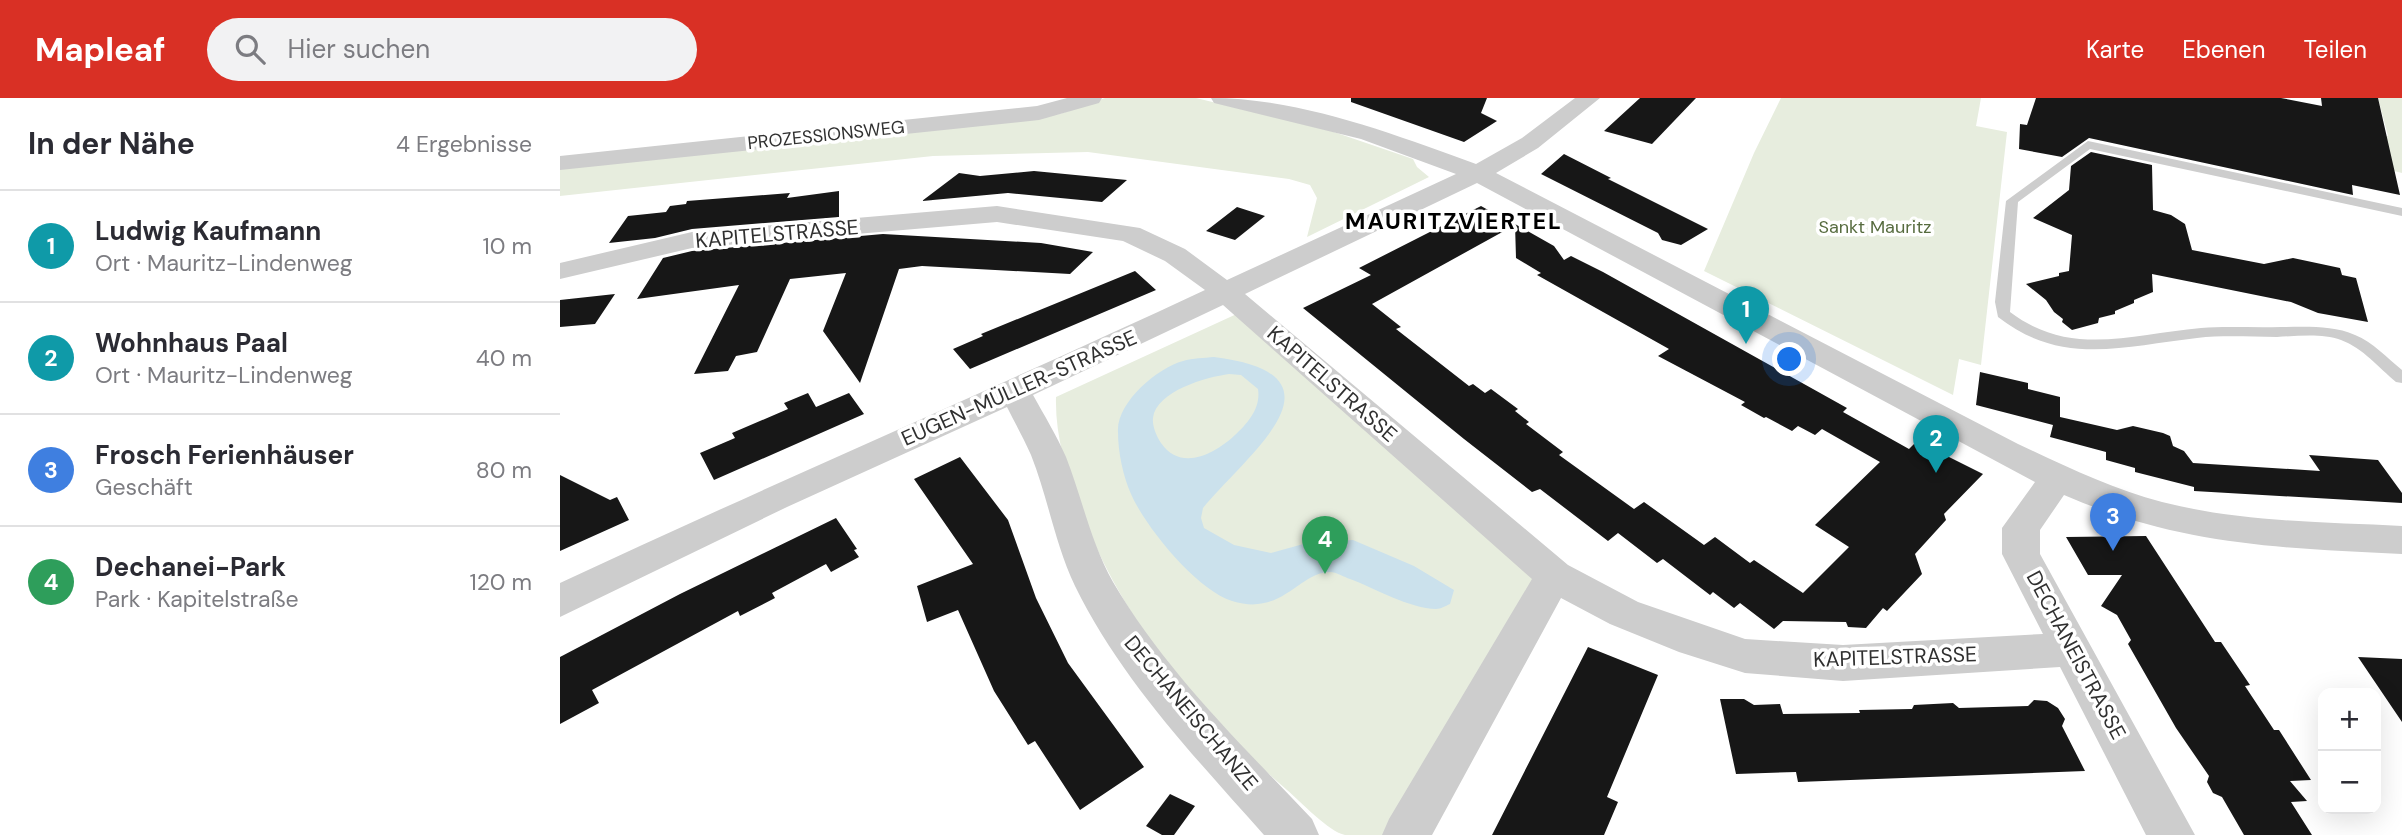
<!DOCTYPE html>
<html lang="de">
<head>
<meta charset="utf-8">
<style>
	body { margin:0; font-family:"DM Sans",sans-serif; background:#f2f2f3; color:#2b2b33 }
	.controls { position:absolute; right:21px; bottom:21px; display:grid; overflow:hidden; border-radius:14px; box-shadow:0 7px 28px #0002 }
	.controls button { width:63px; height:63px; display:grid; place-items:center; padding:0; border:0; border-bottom:2px solid #e1e1e2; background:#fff; color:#2b2b33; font:35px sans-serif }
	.you { position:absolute; left:1230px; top:262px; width:24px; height:24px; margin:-18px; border:5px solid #fff; border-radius:50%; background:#1a73e8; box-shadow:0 0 0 10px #1a73e833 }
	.badge { display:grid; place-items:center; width:46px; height:46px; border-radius:50%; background:#d93025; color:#fff; font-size:23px; font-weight:700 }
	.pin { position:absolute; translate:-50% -58px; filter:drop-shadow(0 2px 4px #0008) }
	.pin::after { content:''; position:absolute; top:37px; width:24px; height:21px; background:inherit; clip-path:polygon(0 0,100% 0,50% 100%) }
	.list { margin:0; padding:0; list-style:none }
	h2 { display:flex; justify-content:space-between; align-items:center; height:91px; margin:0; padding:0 28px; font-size:30px }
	h2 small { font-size:23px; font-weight:400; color:#7c7c81 }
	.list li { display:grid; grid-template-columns:46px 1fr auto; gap:21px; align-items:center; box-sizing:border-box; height:112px; padding:0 28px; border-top:2px solid #e1e1e2 }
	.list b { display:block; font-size:26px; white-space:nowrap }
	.list p { margin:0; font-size:23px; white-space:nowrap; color:#7c7c81 }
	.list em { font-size:23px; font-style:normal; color:#7c7c81 }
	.icon { flex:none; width:38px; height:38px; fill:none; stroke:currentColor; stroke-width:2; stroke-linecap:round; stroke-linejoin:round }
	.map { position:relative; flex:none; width:1842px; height:737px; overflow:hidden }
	header { display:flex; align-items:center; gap:42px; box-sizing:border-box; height:98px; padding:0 35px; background:#d93025; color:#fff }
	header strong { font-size:33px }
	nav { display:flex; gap:38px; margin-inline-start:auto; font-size:24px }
	.search { width:490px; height:63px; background:#f2f2f3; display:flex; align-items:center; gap:18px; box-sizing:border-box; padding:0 24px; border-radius:38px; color:#7c7c81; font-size:26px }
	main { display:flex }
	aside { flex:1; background:#fff }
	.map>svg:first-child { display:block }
	.green { fill:#e7edde }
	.water { fill:#cbe1ec; fill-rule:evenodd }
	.building { fill:#171717 }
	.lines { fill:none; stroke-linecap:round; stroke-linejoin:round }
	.lane { fill:#cdcdcd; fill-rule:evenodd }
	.street { fill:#cdcdcd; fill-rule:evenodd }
	.labels { text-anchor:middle; stroke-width:7; stroke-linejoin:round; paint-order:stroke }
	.far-street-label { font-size:18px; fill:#303030; stroke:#fff }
	.far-park-label { font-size:18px; fill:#566b3e; stroke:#fff }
	.street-label { font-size:21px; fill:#303030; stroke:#fff }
	.far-district-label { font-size:23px; font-weight:bold; letter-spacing:2px; fill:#000; stroke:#fff }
</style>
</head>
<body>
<header>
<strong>Mapleaf</strong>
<div class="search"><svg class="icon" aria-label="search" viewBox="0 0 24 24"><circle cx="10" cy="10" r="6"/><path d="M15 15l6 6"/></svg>Hier suchen</div>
<nav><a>Karte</a><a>Ebenen</a><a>Teilen</a></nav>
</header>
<main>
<aside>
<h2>In der Nähe<small>4 Ergebnisse</small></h2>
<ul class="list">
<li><span class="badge" style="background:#0f9aa8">1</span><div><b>Ludwig Kaufmann</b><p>Ort · Mauritz-Lindenweg</p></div><em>10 m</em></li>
<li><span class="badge" style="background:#0f9aa8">2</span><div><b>Wohnhaus Paal</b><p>Ort · Mauritz-Lindenweg</p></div><em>40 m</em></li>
<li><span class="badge" style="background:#3f7fe0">3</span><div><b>Frosch Ferienhäuser</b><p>Geschäft</p></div><em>80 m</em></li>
<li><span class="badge" style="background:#2e9e5b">4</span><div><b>Dechanei-Park</b><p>Park · Kapitelstraße</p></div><em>120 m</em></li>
</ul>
</aside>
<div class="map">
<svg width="1842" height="737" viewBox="0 0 1842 737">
	<rect width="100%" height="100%" fill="#fff"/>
	<path class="green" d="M 545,0 L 636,0 L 771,33 L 853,61 L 857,69 L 869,79 L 747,139 L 757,100 L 750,87 L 729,81 L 528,54 L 373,58 L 0,98 L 0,69 L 500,16 Z
		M 1221,0 L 1421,0 L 1416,28 L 1447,34 L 1421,267 L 1399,261 L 1393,297 L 1144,173 L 1194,55 Z
		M 1818,0 L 1842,0 L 1842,75 L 1830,72 L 1824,38 L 1828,38 Z
		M 681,214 L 982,478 L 838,737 C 822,737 802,737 785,737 C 769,734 740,703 727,692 C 636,613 561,521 519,408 C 506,373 495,337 496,299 Z"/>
	<path class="water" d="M 654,259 C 796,277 687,356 643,410 L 641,420 L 644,430 L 674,447 L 711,455 L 747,445 L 793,442 L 854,468 L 894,492 L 890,506 C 885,508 881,511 876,511 C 851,511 814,490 790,481 C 784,479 776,474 770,474 C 739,474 722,519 672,503 C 637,492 586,430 571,396 C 563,378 558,354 558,334 C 556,305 597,270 623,263 C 633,260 644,260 654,259 ZM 669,276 L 681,277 L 698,291 C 701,310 688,325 675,337 C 655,356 621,374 601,345 C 597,339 592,328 593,320 C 596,293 647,279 669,276 Z"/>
	<path class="building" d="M 791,0 L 927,0 L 921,15 L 937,23 L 904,44 L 791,4 Z
		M 1080,0 L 1136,0 L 1092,46 L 1044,33 Z
		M 1476,0 L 1721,0 L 1762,8 L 1761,0 L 1818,0 L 1840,97 L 1792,87 L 1793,97 L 1529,40 L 1502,59 L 1459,51 L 1460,26 L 1467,27 Z
		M 1531,54 L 1592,67 L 1593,112 L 1611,117 L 1625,126 L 1632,152 L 1704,166 L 1733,160 L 1780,170 L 1782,177 L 1796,180 L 1808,224 L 1758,215 L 1731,204 L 1592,176 L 1593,194 L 1574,202 L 1574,205 L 1555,213 L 1555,216 L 1539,220 L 1538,225 L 1512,232 L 1502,224 L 1503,221 L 1494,214 L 1486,202 L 1466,186 L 1499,178 L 1499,175 L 1509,173 L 1512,137 L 1473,120 L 1509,92 L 1511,68 Z
		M 1004,56 L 1051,80 L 1048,81 L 1148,131 L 1121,147 L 1102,142 L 1098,135 L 981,76 Z
		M 474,73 L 567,82 L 542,104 L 448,95 L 362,103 L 399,75 L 420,78 Z
		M 279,93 L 279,119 L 132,131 L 95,140 L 49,145 L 68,118 L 106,114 L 110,108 L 126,106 L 127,103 L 230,95 L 227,100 Z
		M 921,108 L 955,127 L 812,206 L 841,229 L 836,231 L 909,288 L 913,286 L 925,295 L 931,291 L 958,311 L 955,313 L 969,324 L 966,326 L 1003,354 L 999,357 L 1074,411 L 1084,404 L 1144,447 L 1155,439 L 1190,465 L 1194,462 L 1243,495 L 1289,449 L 1255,427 L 1320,364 L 1262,331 L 1255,337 L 1238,328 L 1232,333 L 1206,319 L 1204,320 L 1181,307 L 1185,304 L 1098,258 L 1109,251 L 977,177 L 981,175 L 956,160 L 955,126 L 994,148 L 1004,162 L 1011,158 L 1043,174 L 1287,310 L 1283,314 L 1349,351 L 1357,343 L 1423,376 L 1384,416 L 1386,422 L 1355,456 L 1362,476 L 1327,513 L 1323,510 L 1306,530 L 1288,529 L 1286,524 L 1223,523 L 1214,531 L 1180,505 L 1174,510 L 1153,494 L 1150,497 L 1103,461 L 1097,465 L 1058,435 L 1048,443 L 980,391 L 972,394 L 904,341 L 743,210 L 811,177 L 799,170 Z
		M 677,109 L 705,118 L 675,142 L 646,133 Z
		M 323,136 L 481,145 L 533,154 L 510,176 L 362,168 L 339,171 L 300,285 L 263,233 L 286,175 L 230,181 L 197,254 L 176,258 L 168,273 L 134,276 L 179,187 L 77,201 L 103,160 L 132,153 Z
		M 575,173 L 596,192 L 410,271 L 393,251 L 423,238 L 421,236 Z
		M 55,196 L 35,226 L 0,229 L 0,202 Z
		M 1420,274 L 1468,285 L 1468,291 L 1500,299 L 1500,319 L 1557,332 L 1573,328 L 1603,335 L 1610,338 L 1613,348 L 1624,353 L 1633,365 L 1760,373 L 1749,357 L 1818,362 L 1842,395 L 1842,405 L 1634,393 L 1634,389 L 1575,374 L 1575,370 L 1546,362 L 1546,354 L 1490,339 L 1493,327 L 1416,307 Z
		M 248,295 L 256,309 L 289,295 L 304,316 L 154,382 L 140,355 L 175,340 L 172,335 L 228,311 L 224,305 Z
		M 400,359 L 448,422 L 476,500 L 508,565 L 584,669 L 520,712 L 475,643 L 468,647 L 434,593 L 398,512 L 367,524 L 357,488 L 413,466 L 354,381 Z
		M 0,377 L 50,402 L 57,399 L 69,422 L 0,453 Z
		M 276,420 L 297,451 L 294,452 L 299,459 L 271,474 L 266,466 L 212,495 L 215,500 L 180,518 L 178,513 L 32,592 L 39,605 L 0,626 L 0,559 L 120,496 Z
		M 1586,438 L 1655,544 L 1661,544 L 1690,587 L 1685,588 L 1714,632 L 1719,632 L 1751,682 L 1730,683 L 1747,703 L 1731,704 L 1752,737 L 1684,737 L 1662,699 L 1653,695 L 1647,684 L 1649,678 L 1616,630 L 1568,546 L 1571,542 L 1557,517 L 1541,508 L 1562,477 L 1528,477 L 1506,439 Z
		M 1028,549 L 1098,577 L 1047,699 L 1058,704 L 1044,737 L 932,737 Z
		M 1798,559 L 1842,561 L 1842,624 Z
		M 1160,601 L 1184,601 L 1194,607 L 1220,606 L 1223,616 L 1300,615 L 1299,612 L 1352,611 L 1354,607 L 1393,605 L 1399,610 L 1468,608 L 1474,602 L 1487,603 L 1498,610 L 1505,621 L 1502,628 L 1525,673 L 1238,684 L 1236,674 L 1176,676 Z
		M 610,696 L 635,708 L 614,737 L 602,737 L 586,728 Z"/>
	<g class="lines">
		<path class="lane" d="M 1528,43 L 1842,110 L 1842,118 L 1530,51 L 1458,104 L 1450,214 C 1511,260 1572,236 1641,230 C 1667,228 1694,230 1721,229 C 1746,229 1772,227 1795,237 C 1813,244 1827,260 1842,272 L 1842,285 L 1836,284 C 1819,270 1803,250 1781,242 C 1762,235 1738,238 1717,239 C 1691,239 1664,237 1637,240 C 1564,248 1502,269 1438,219 L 1435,204 L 1446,103 Z"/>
		<path class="street" d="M 507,0 L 542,0 L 539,5 L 479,22 L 0,72 L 0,58 L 477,8 Z
			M 651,0 C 740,0 833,36 916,66 L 962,40 L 1015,0 L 1040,0 L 978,50 L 936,75 L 1458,346 C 1505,368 1552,391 1602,404 C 1680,424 1763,424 1842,428 L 1842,456 C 1718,450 1620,447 1504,397 L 1480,432 L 1480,456 L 1635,737 L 1586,737 L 1500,569 L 1283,583 L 1185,575 L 1119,554 L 1050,526 L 1001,500 L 872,737 L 822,737 L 829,721 L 972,481 L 663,207 L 473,297 C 484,317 497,338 506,359 C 522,400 531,445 553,484 C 605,573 681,646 752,721 L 759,737 L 704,737 C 635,659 561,582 515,488 C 495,446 488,400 471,357 C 464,341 455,325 447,309 L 227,409 L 0,519 L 0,485 C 214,385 431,292 645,192 L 605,163 L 563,143 L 437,124 L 132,150 L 0,181 L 0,165 L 132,134 L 437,108 L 580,130 L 625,151 L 667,182 L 896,76 L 801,41 L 654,5 ZM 917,85 L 1475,384 L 1442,430 L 1442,456 L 1483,536 L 1283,547 L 1185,541 L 1078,504 L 1008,467 L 685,196 Z"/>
	</g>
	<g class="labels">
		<g class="far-street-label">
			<text transform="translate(266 37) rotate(-6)" y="6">PROZESSIONSWEG</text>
		</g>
		<g class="far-park-label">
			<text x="1315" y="135">Sankt Mauritz</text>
		</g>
		<g class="street-label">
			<text transform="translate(217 136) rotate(-5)" y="7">KAPITELSTRASSE</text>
			<text transform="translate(772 286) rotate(41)" y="7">KAPITELSTRASSE</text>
			<text transform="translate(459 290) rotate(-24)" y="7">EUGEN-MÜLLER-STRASSE</text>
			<text transform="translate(1516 557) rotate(62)" y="7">DECHANEISTRASSE</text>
			<text transform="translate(1335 559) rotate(-2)" y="7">KAPITELSTRASSE</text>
			<text transform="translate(631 615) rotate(50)" y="7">DECHANEISCHANZE</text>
		</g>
		<g class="far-district-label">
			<text x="894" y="131">MAURITZVIERTEL</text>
		</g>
	</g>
</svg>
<div class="controls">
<button>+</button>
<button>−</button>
</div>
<div class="you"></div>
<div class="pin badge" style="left:1186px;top:246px;background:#0f9aa8">1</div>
<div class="pin badge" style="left:1376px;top:375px;background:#0f9aa8">2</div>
<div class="pin badge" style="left:1553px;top:453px;background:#3f7fe0">3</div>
<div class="pin badge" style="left:765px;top:476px;background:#2e9e5b">4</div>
</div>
</main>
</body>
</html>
